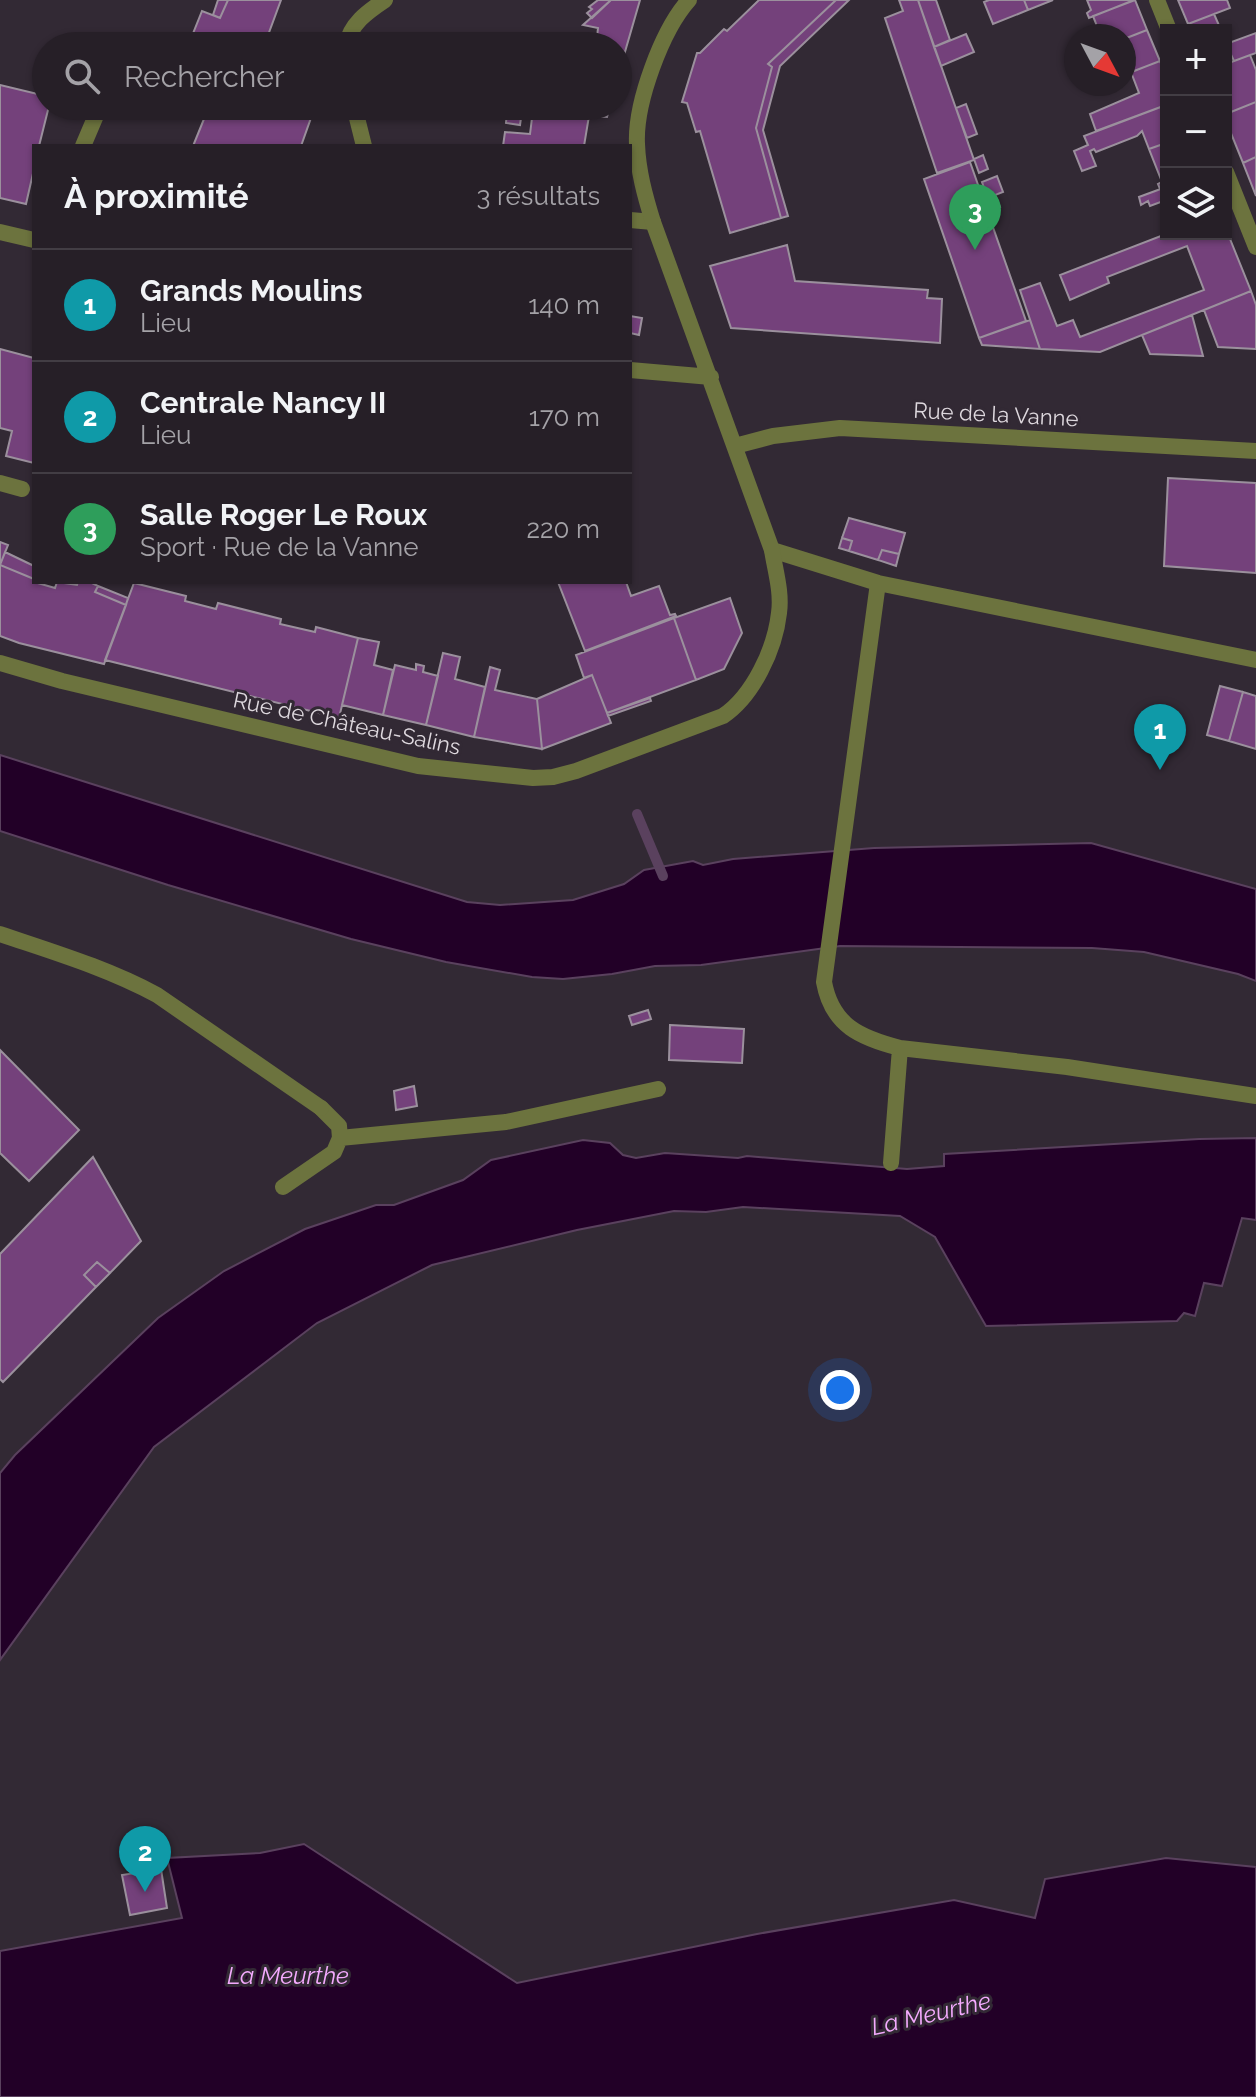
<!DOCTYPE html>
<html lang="fr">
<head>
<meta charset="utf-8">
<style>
	body { margin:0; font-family:Raleway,sans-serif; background:#322c33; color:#f1f3f6 }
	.controls { position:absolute; right:24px; top:24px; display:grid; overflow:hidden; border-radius:0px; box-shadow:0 2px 6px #0004 }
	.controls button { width:72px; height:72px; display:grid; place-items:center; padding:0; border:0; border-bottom:2px solid #423d44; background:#261f27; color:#f1f3f6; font:40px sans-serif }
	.compass { position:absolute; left:1064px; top:24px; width:72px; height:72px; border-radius:50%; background:#261f27; box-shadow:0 2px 6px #0004; rotate:131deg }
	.you { position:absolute; left:840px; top:1390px; width:28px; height:28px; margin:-20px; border:6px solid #fff; border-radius:50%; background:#1a73e8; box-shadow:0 0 0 12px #1a73e833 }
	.badge { display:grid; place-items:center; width:52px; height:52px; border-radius:50%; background:#b4c24a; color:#fff; font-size:26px; font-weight:700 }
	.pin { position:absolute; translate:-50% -66px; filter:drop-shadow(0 2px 4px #0008) }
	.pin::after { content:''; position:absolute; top:42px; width:28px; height:24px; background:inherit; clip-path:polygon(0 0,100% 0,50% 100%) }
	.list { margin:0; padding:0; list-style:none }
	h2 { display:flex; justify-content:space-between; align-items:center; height:104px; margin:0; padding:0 32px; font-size:34px }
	h2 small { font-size:26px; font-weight:400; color:#a4a2a7 }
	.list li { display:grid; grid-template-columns:52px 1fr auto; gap:24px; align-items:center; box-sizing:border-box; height:112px; padding:0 32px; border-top:2px solid #423d44 }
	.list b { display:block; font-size:30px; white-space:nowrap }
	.list p { margin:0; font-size:26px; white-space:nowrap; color:#a4a2a7 }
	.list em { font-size:26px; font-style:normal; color:#a4a2a7 }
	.icon { flex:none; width:44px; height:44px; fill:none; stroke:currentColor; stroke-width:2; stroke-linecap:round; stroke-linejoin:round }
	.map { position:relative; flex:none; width:1256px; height:2097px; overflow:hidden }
	.search { position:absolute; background:#261f27; box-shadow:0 2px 6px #0004; left:32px; top:32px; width:600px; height:88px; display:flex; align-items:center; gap:20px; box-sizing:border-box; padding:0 28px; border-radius:44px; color:#a4a2a7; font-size:30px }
	.panel { position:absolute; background:#261f27; box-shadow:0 2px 6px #0004; left:32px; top:144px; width:600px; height:440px; border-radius:0px }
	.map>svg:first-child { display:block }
	.water { fill:#220027; stroke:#5a415e; stroke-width:2 }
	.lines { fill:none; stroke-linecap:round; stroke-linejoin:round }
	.stream { stroke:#5a415e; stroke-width:10 }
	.building { fill:#74417b; stroke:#9b909d; stroke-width:2 }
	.lane { stroke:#6c733e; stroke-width:16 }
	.street { stroke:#6c733e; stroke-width:16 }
	.labels { text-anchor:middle; stroke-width:6; stroke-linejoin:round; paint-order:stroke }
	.street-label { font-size:22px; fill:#ded8de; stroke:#322934 }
	.water-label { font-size:24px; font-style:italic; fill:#f4aafe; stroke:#322934 }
</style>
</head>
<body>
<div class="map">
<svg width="1256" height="2097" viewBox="0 0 1256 2097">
	<rect width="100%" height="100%" fill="#322934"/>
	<path class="water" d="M 0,755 L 467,902 L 500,905 L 573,900 L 624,884 L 644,870 L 693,861 L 703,865 L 733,859 L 874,848 L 1091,843 L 1256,889 L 1256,981 L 1238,974 L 1144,952 L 1092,948 L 840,946 L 701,965 L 655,966 L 612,974 L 563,979 L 532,977 L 446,962 L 351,939 L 168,885 L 0,831 Z
		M 1256,1138 L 1256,1220 L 1242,1218 L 1222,1286 L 1204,1283 L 1195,1316 L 1184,1313 L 1177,1321 L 986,1326 L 935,1237 L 900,1216 L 743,1207 L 706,1212 L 674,1211 L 577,1230 L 432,1265 L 317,1323 L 154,1447 L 0,1660 L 0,1473 L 15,1455 L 158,1318 L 224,1271 L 305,1229 L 376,1205 L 394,1205 L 463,1180 L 491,1160 L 583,1140 L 610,1143 L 623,1155 L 636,1158 L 665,1153 L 738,1158 L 747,1156 L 907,1169 L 944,1166 L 944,1154 L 1199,1139 Z
		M 304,1844 L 517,1983 L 757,1934 L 954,1900 L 1035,1918 L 1045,1879 L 1166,1858 L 1256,1867 L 1256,2097 L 0,2097 L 0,1951 L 182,1918 L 167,1858 L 260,1853 Z"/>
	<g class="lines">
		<path class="stream" d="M 637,814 L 663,876"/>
	</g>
	<path class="building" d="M 218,0 L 228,0 L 220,18 L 213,15 Z
		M 228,0 L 281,0 L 264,46 L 188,46 L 202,11 L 220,18 Z
		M 598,0 L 611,0 L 592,18 L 587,13 L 592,9 L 589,7 Z
		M 611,0 L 640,0 L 620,69 L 618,68 L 618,46 L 587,46 L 590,35 L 597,37 L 598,28 L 583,25 Z
		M 759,0 L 836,0 L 768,64 L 772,67 L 756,128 L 781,218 L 730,233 L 700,131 L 696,132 L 687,103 L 682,102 L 697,53 L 700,53 L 724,29 L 727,31 Z
		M 836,0 L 849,0 L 780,66 L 763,130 L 788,216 L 781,218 L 756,128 L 772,67 L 768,64 Z
		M 899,0 L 918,0 L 974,160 L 937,173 L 885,18 L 903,11 Z
		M 918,0 L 936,0 L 950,40 L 934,47 Z
		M 989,0 L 1024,0 L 1028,10 L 993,24 L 984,2 Z
		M 1024,0 L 1053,0 L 1028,10 Z
		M 1087,0 L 1134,0 L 1089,18 L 1087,13 L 1091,10 Z
		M 1135,0 L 1147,30 L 1124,39 L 1124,36 L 1101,36 L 1093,16 Z
		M 1178,0 L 1227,0 L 1230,8 L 1188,24 Z
		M 1214,14 L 1221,30 L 1190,30 L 1188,24 Z
		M 1147,30 L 1160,61 L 1124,75 L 1124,39 Z
		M 1256,33 L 1256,53 L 1234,61 L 1226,44 Z
		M 966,34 L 974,52 L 941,66 L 934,47 Z
		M 1250,55 L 1256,70 L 1256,102 L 1226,114 L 1226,64 Z
		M 1160,61 L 1166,77 L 1166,105 L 1096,131 L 1090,114 L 1139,93 L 1131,72 Z
		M 0,85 L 46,96 L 46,106 L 49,106 L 39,146 L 34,146 L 34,169 L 26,204 L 0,198 Z
		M 1256,102 L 1256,157 L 1243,163 L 1226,121 L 1226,114 Z
		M 966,104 L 977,134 L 967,138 L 956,108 Z
		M 1166,105 L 1166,143 L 1149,149 L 1142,131 L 1137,136 L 1096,152 L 1094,149 L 1090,151 L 1096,166 L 1082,171 L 1074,151 L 1088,145 L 1084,136 Z
		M 172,106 L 289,106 L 312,115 L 301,146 L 193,146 L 204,119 Z
		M 510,106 L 610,106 L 607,117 L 510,111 Z
		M 507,111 L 522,111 L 520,125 L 506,123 Z
		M 527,112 L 589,116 L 584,146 L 503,146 L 505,132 L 530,134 L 532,118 L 527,118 Z
		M 1166,143 L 1166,187 L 1160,189 L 1158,184 L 1162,182 L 1149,149 Z
		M 983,155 L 988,169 L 979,173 L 974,159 Z
		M 1256,157 L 1256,196 L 1243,163 Z
		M 970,162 L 1026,321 L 979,338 L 924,179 Z
		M 997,176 L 1003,192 L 995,195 L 1000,207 L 992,211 L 982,182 Z
		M 1166,187 L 1166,200 L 1150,206 L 1148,201 L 1141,205 L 1139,197 Z
		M 1226,229 L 1251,291 L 1100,352 L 1040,349 L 1020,290 L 1040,283 L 1057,326 L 1073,320 L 1080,337 L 1204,290 L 1187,246 L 1107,277 L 1109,283 L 1070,300 L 1060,275 L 1166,234 L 1226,234 Z
		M 787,245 L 795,281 L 928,290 L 927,298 L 942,299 L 940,343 L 731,328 L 710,266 Z
		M 1251,291 L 1256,305 L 1256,349 L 1218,347 L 1204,310 Z
		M 1192,315 L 1203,356 L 1150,354 L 1142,335 Z
		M 630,316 L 642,318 L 639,335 L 630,333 Z
		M 1030,320 L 1040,349 L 982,345 L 979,338 Z
		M 0,349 L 34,358 L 34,463 L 6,456 L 12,431 L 0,428 Z
		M 1168,478 L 1256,483 L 1256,573 L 1164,566 Z
		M 849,518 L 905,533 L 899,554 L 882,550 L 878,560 L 849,551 L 852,541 L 842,538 Z
		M 842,538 L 852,541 L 849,551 L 839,548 Z
		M 0,542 L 8,545 L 0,565 L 34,579 L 34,582 L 55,588 L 57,582 L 77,585 L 78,582 L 90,582 L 98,586 L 95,592 L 126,605 L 104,664 L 19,643 L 0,636 Z
		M 882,550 L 899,554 L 896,566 L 878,560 Z
		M 5,552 L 34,566 L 34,579 L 0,565 Z
		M 558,582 L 626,582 L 631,596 L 659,586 L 670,615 L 675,614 L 676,616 L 585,651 Z
		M 134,583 L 186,596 L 185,601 L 216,609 L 218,603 L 281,619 L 280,624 L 315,632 L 316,627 L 358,638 L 339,718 L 105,660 Z
		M 98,586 L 128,598 L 126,605 L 95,592 Z
		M 730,598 L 742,633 L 724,669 L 696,680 L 674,618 Z
		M 674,618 L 696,680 L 607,713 L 592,675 L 584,678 L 576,655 Z
		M 358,638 L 379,642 L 374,665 L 393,670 L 383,715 L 342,705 Z
		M 443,653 L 460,657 L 455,679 L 485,687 L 474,737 L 426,725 Z
		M 416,664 L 424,666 L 423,672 L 438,676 L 426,725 L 383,715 L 395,665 L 416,670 Z
		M 490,667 L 500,670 L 495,690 L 537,699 L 542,749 L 474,737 Z
		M 592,675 L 611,723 L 542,749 L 537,699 Z
		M 1220,686 L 1243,692 L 1229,741 L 1207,735 Z
		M 1243,692 L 1256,696 L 1256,749 L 1229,741 Z
		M 650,698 L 651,701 L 608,716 L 607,713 Z
		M 648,1010 L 651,1019 L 632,1025 L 629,1016 Z
		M 670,1025 L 744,1029 L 742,1063 L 669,1060 Z
		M 0,1050 L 79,1130 L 29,1181 L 0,1153 Z
		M 414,1086 L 417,1106 L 396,1110 L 394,1091 Z
		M 93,1157 L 141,1241 L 110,1273 L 97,1262 L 84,1275 L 96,1287 L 3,1382 L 0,1379 L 0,1254 Z
		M 97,1262 L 110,1273 L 96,1287 L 84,1275 Z
		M 161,1869 L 167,1908 L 130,1915 L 122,1875 Z"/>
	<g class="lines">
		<path class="lane" d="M 346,46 C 350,24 367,12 385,0
			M 354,106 L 364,146
			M 83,146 L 100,106
			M 630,220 L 653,222
			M 0,483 L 22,489
			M 772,550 L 878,583 L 1256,660
			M 878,583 L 824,982 C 832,1026 861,1038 900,1048 L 1067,1067 L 1256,1096
			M 340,1138 L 506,1122 L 658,1089
			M 891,1163 L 900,1048
			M 283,1187 L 334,1152 L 340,1138 L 339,1126 L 321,1108"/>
		<path class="street" d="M 1157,0 L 1169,30
			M 1226,172 L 1256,247
			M 0,232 L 34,240
			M 630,370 L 711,377
			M 735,446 L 773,436 L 840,428 L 1256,451
			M 0,663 L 62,681 L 418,766 L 533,778 L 553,777 L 576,771 L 723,716 C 753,696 775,649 779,613 C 782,592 775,570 772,550 L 653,222 C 645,196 638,171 637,144 C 635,103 662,30 689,0
			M 0,934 C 53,952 107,968 157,995 L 321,1108"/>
	</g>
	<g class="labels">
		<g class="street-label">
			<text transform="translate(996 414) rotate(3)" y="8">Rue de la Vanne</text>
			<text transform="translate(347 723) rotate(12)" y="8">Rue de Château-Salins</text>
		</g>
		<g class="water-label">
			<text x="288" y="1984">La Meurthe</text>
			<text transform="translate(931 2014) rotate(-13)" y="8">La Meurthe</text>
		</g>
	</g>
</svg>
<div class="controls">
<button>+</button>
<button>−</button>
<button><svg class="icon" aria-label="layers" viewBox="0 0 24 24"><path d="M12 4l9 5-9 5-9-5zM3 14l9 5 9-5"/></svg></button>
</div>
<svg class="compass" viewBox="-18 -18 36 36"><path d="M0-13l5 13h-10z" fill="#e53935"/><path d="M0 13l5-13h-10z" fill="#a4a2a7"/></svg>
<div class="you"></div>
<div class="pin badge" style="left:1160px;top:770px;background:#0f9aa8">1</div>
<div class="pin badge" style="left:145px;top:1892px;background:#0f9aa8">2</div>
<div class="pin badge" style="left:975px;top:250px;background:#2e9e5b">3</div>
<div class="search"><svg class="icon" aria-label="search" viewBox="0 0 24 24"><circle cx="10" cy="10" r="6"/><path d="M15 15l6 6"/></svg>Rechercher</div>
<section class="panel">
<h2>À proximité<small>3 résultats</small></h2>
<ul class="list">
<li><span class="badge" style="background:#0f9aa8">1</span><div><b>Grands Moulins</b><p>Lieu</p></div><em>140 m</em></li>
<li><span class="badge" style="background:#0f9aa8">2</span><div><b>Centrale Nancy II</b><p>Lieu</p></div><em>170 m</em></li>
<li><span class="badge" style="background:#2e9e5b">3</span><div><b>Salle Roger Le Roux</b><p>Sport · Rue de la Vanne</p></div><em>220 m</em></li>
</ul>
</section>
</div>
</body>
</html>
